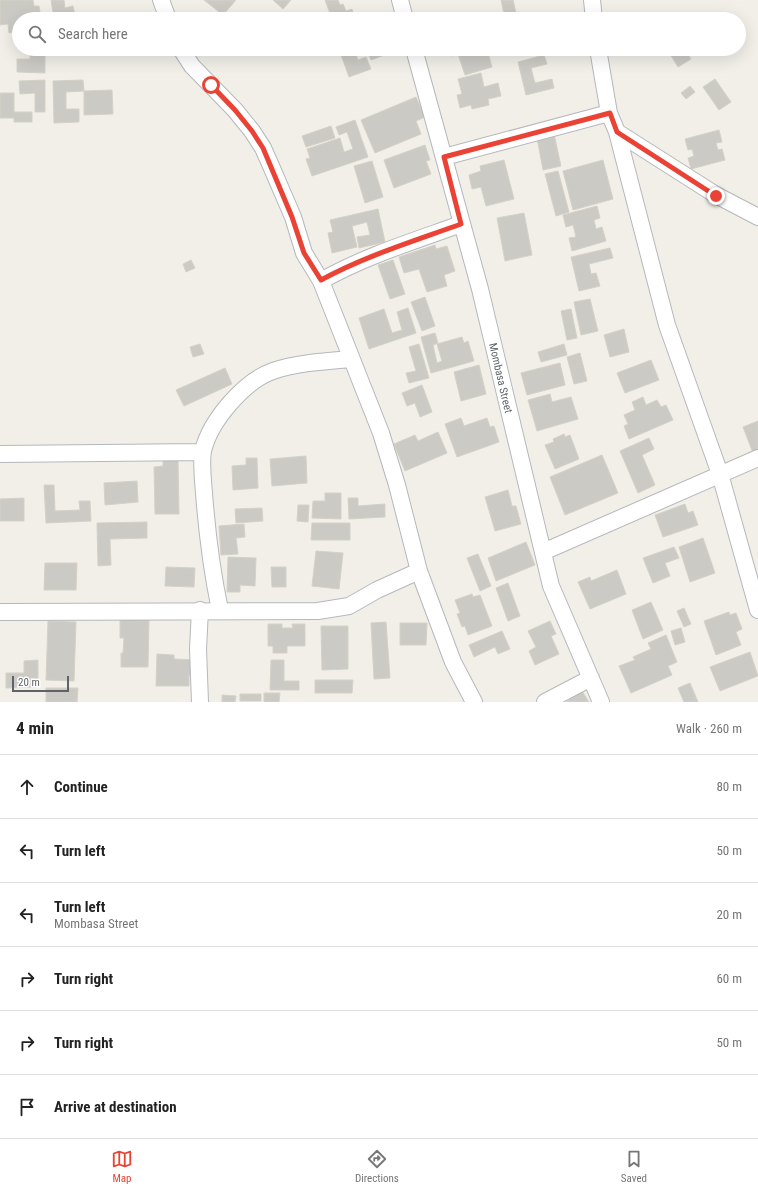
<!DOCTYPE html>
<html lang="en">
<head>
<meta charset="utf-8">
<style>
	body { margin:0; font-family:"Roboto Condensed",sans-serif; background:#f6f6f6; color:#222 }
	.scale { position:absolute; left:12px; bottom:10px; width:57px; box-sizing:border-box; padding-left:4px; border:2px solid #5f6368; border-top:0; font-size:11px; line-height:14px; white-space:nowrap; color:#5f6368; -webkit-text-stroke:3px #fff; paint-order:stroke }
	.stop { position:absolute; width:12px; height:12px; margin:-9px; border:3px solid #ea4335; border-radius:50%; background:#fff }
	.stop.end { background:#ea4335; border-color:#fff; box-shadow:0 1px 4px #0008 }
	.list { margin:0; padding:0; list-style:none }
	h2 { display:flex; justify-content:space-between; align-items:center; height:52px; margin:0; padding:0 16px; font-size:17px }
	h2 small { font-size:13px; font-weight:400; color:#767676 }
	.list li { display:grid; grid-template-columns:26px 1fr auto; gap:12px; align-items:center; box-sizing:border-box; height:64px; padding:0 16px; border-top:1px solid #e0e0e0 }
	.list b { display:block; font-size:15px; white-space:nowrap }
	.list p { margin:0; font-size:13px; white-space:nowrap; color:#767676 }
	.list em { font-size:13px; font-style:normal; color:#767676 }
	.icon { flex:none; width:22px; height:22px; fill:none; stroke:currentColor; stroke-width:2; stroke-linecap:round; stroke-linejoin:round }
	.map { position:relative; flex:none; width:758px; height:702px; overflow:hidden }
	.search { position:absolute; background:#fff; box-shadow:0 4px 16px #0002; left:12px; right:12px; top:12px; height:44px; display:flex; align-items:center; gap:10px; box-sizing:border-box; padding:0 14px; border-radius:22px; color:#767676; font-size:15px }
	.sheet { height:436px; background:#fff }
	nav { display:flex; justify-content:space-around; align-items:center; box-sizing:border-box; height:56px; border-top:1px solid #e0e0e0; background:#fff; font-size:11px; color:#767676 }
	nav a { display:grid; justify-items:center; gap:2px }
	nav .on { color:#ea4335 }
	.map>svg:first-child { display:block }
	.building { fill:#cccac5; stroke:#d6d1c6 }
	.lines { fill:none; stroke-linecap:round; stroke-linejoin:round }
	.minor-casing { stroke:#b5b8bc; stroke-width:18 }
	.minor { stroke:#fff; stroke-width:16 }
	.route { stroke:#ea4335; stroke-width:5 }
	.labels { text-anchor:middle; stroke-width:3; stroke-linejoin:round; paint-order:stroke }
	.street-label { font-size:11px; fill:#5f6368; stroke:#fff }
</style>
</head>
<body>
<div class="map">
<svg width="758" height="702" viewBox="0 0 758 702">
	<rect width="100%" height="100%" fill="#f1efe8"/>
	<path class="building" d="M 0,0 L 33,0 L 34,6 L 39,6 L 41,18 L 19,19 L 19,31 L 9,33 L 8,24 L 0,25 Z
		M 51,0 L 64,0 L 65,8 L 73,6 L 76,19 L 54,19 Z
		M 204,0 L 236,0 L 223,15 Z
		M 273,0 L 291,0 L 283,9 Z
		M 325,0 L 338,0 L 340,5 L 343,4 L 346,11 L 352,9 L 355,19 L 332,19 Z
		M 501,0 L 513,0 L 516,13 L 520,12 L 522,19 L 505,19 Z
		M 30,49 L 45,49 L 45,73 L 17,72 L 17,59 L 30,59 Z
		M 339,49 L 354,49 L 358,60 L 366,57 L 371,69 L 349,77 Z
		M 367,49 L 398,49 L 398,50 L 371,60 Z
		M 449,49 L 487,49 L 492,67 L 465,75 L 458,54 L 451,56 Z
		M 667,49 L 684,49 L 691,59 L 678,67 Z
		M 544,55 L 547,64 L 531,68 L 535,83 L 552,79 L 554,88 L 526,95 L 518,62 Z
		M 481,73 L 484,87 L 498,83 L 501,96 L 488,99 L 489,105 L 472,109 L 471,105 L 460,108 L 457,95 L 462,94 L 458,79 Z
		M 715,79 L 731,102 L 719,110 L 703,87 Z
		M 45,80 L 45,112 L 35,112 L 35,93 L 20,94 L 19,81 Z
		M 83,80 L 84,91 L 66,92 L 66,109 L 79,109 L 79,122 L 54,123 L 53,81 Z
		M 690,86 L 695,92 L 686,99 L 681,93 Z
		M 112,90 L 113,114 L 84,115 L 84,91 Z
		M 0,93 L 14,93 L 14,112 L 32,112 L 32,122 L 14,122 L 14,118 L 0,118 Z
		M 416,97 L 425,117 L 416,121 L 421,134 L 375,153 L 361,120 Z
		M 355,120 L 368,157 L 312,176 L 306,159 L 310,158 L 307,149 L 340,138 L 344,152 L 353,149 L 347,132 L 339,135 L 336,127 Z
		M 331,126 L 335,138 L 306,147 L 302,136 Z
		M 719,130 L 722,142 L 716,143 L 718,150 L 722,149 L 725,160 L 691,169 L 688,158 L 694,156 L 692,149 L 688,150 L 685,139 Z
		M 554,134 L 561,166 L 543,170 L 537,138 Z
		M 425,145 L 430,160 L 426,161 L 431,174 L 394,188 L 384,160 Z
		M 504,160 L 514,199 L 486,206 L 481,187 L 472,189 L 469,175 L 481,171 L 480,166 Z
		M 603,160 L 613,199 L 573,210 L 563,171 Z
		M 372,161 L 383,197 L 365,203 L 354,166 Z
		M 558,171 L 569,212 L 556,216 L 545,174 Z
		M 597,206 L 600,218 L 594,220 L 596,229 L 602,227 L 606,241 L 572,251 L 569,238 L 576,237 L 573,225 L 566,227 L 563,215 Z
		M 378,209 L 385,242 L 359,248 L 357,237 L 370,235 L 367,222 L 352,226 L 357,247 L 332,253 L 328,233 L 333,232 L 330,220 Z
		M 524,213 L 532,255 L 505,261 L 497,218 Z
		M 435,245 L 436,249 L 447,246 L 455,271 L 444,275 L 447,286 L 427,292 L 419,269 L 404,273 L 399,257 Z
		M 610,248 L 613,258 L 589,264 L 591,274 L 596,273 L 600,286 L 579,291 L 571,257 Z
		M 191,260 L 195,268 L 186,272 L 183,264 Z
		M 393,260 L 405,294 L 390,299 L 378,265 Z
		M 425,297 L 435,326 L 422,331 L 411,302 Z
		M 590,299 L 598,331 L 581,335 L 574,302 Z
		M 408,308 L 416,333 L 369,349 L 359,318 L 384,309 L 392,333 L 402,330 L 397,312 Z
		M 571,309 L 577,338 L 567,340 L 561,311 Z
		M 624,329 L 629,352 L 610,357 L 604,335 Z
		M 435,333 L 438,343 L 433,345 L 437,363 L 442,361 L 437,344 L 462,337 L 464,343 L 468,341 L 474,361 L 431,373 L 421,337 Z
		M 200,344 L 204,354 L 193,357 L 190,347 Z
		M 419,344 L 429,378 L 409,383 L 406,373 L 416,371 L 409,347 Z
		M 564,344 L 567,355 L 541,362 L 538,352 Z
		M 580,353 L 587,381 L 574,384 L 567,357 Z
		M 651,360 L 659,380 L 625,393 L 617,373 Z
		M 560,363 L 565,385 L 527,395 L 521,373 Z
		M 479,365 L 486,394 L 461,401 L 454,372 Z
		M 225,368 L 232,384 L 184,406 L 176,390 Z
		M 422,385 L 432,412 L 420,417 L 415,403 L 407,406 L 402,393 Z
		M 550,394 L 552,402 L 571,397 L 578,419 L 537,431 L 528,400 Z
		M 643,397 L 646,405 L 657,400 L 661,407 L 666,405 L 673,420 L 629,439 L 624,426 L 628,424 L 624,415 L 635,410 L 632,402 Z
		M 461,418 L 464,426 L 487,418 L 490,427 L 494,426 L 499,442 L 457,457 L 445,424 Z
		M 758,421 L 758,451 L 753,453 L 743,427 Z
		M 438,432 L 447,453 L 405,471 L 394,444 L 415,435 L 418,441 Z
		M 564,434 L 565,437 L 570,435 L 579,459 L 555,469 L 545,445 L 554,442 L 553,439 Z
		M 649,438 L 654,449 L 642,455 L 655,485 L 638,493 L 620,451 Z
		M 602,455 L 618,493 L 565,515 L 550,477 Z
		M 306,456 L 307,483 L 272,486 L 270,459 Z
		M 246,458 L 257,458 L 258,488 L 233,490 L 232,466 L 246,465 Z
		M 163,459 L 178,459 L 179,514 L 155,514 L 154,467 L 163,466 Z
		M 137,481 L 138,502 L 105,505 L 104,483 Z
		M 44,485 L 54,485 L 55,511 L 80,510 L 79,501 L 90,501 L 91,521 L 46,523 Z
		M 508,490 L 512,506 L 516,506 L 521,524 L 495,531 L 485,497 Z
		M 325,493 L 341,493 L 341,519 L 312,518 L 313,501 L 325,501 Z
		M 24,498 L 24,521 L 0,521 L 0,499 Z
		M 348,498 L 358,498 L 358,506 L 385,504 L 385,517 L 349,519 Z
		M 685,504 L 688,513 L 693,511 L 698,525 L 663,537 L 655,515 Z
		M 298,505 L 309,505 L 308,522 L 297,521 Z
		M 262,508 L 263,521 L 236,523 L 235,509 Z
		M 147,522 L 147,538 L 110,539 L 111,565 L 98,566 L 97,523 Z
		M 312,523 L 350,523 L 350,540 L 311,540 Z
		M 244,524 L 245,537 L 236,538 L 238,554 L 221,555 L 219,526 Z
		M 703,538 L 715,573 L 690,582 L 679,547 Z
		M 526,542 L 535,565 L 496,581 L 488,558 Z
		M 674,547 L 679,558 L 665,563 L 670,576 L 653,583 L 643,558 Z
		M 316,551 L 343,553 L 339,589 L 312,586 Z
		M 478,554 L 491,586 L 480,591 L 467,558 Z
		M 228,557 L 256,558 L 255,586 L 240,585 L 240,592 L 227,592 Z
		M 45,563 L 77,563 L 76,590 L 44,590 Z
		M 166,567 L 195,568 L 194,587 L 165,586 Z
		M 271,567 L 286,567 L 286,587 L 272,587 Z
		M 617,570 L 626,594 L 590,609 L 578,582 L 590,577 L 591,581 Z
		M 508,583 L 520,616 L 508,621 L 496,588 Z
		M 472,594 L 473,597 L 480,595 L 492,626 L 468,635 L 465,626 L 462,627 L 457,614 L 460,613 L 455,600 Z
		M 651,602 L 663,630 L 643,639 L 632,610 Z
		M 684,608 L 691,624 L 684,627 L 677,611 Z
		M 729,612 L 730,615 L 736,613 L 742,629 L 736,632 L 741,645 L 716,655 L 704,621 Z
		M 120,619 L 149,620 L 148,667 L 121,667 L 121,653 L 123,653 L 124,638 L 120,638 Z
		M 48,621 L 76,622 L 74,681 L 46,680 Z
		M 550,621 L 556,634 L 551,636 L 559,654 L 535,665 L 529,651 L 536,647 L 528,631 Z
		M 386,622 L 390,678 L 374,679 L 371,623 Z
		M 400,623 L 427,623 L 426,645 L 400,645 Z
		M 268,624 L 282,624 L 282,628 L 293,628 L 292,624 L 305,624 L 305,646 L 287,646 L 287,653 L 273,653 L 273,646 L 268,646 Z
		M 321,626 L 348,626 L 348,669 L 322,670 Z
		M 681,628 L 685,642 L 675,645 L 671,631 Z
		M 502,631 L 510,649 L 498,654 L 495,647 L 474,657 L 469,645 Z
		M 666,635 L 677,662 L 668,666 L 672,675 L 631,693 L 619,666 L 635,660 L 633,657 L 651,649 L 648,643 Z
		M 750,652 L 758,676 L 720,691 L 710,667 Z
		M 157,654 L 174,655 L 174,659 L 196,660 L 195,675 L 189,675 L 189,686 L 156,686 Z
		M 38,660 L 38,687 L 6,688 L 6,673 L 24,673 L 24,661 Z
		M 271,660 L 284,660 L 284,681 L 299,681 L 299,690 L 270,690 Z
		M 315,680 L 353,680 L 352,693 L 315,693 Z
		M 690,683 L 698,702 L 684,702 L 678,688 Z
		M 46,688 L 78,688 L 77,702 L 46,702 Z
		M 582,691 L 589,702 L 566,702 Z
		M 264,693 L 280,693 L 279,702 L 264,702 Z
		M 240,694 L 261,694 L 261,701 L 240,701 Z
		M 222,695 L 236,696 L 235,702 L 222,702 Z"/>
	<g class="lines">
		<defs>
			<path id="minor" d="M 161,0 L 168,19
				M 400,0 L 405,19
				M 592,0 L 594,19
				M 181,49 L 192,66 L 235,110 L 252,131 L 263,148 L 271,166 L 293,217 L 304,253 L 321,281 L 381,433 L 397,485 L 419,571 L 453,662 L 474,702
				M 414,49 L 480,289 L 551,586 L 601,702
				M 598,49 L 609,113 L 617,132 L 667,325 L 720,474 L 758,610
				M 617,132 L 716,195 L 758,217
				M 444,157 L 609,113
				M 321,281 C 365,256 414,241 461,224
				M 0,454 L 203,452
				M 543,552 L 758,458
				M 200,610 L 198,649 L 200,702
				M 220,610 C 212,572 207,533 204,493 C 203,481 201,462 203,451 C 210,421 244,381 273,371 C 296,363 327,361 351,359
				M 0,612 L 318,611 L 349,606 L 377,590 L 419,571
				M 545,702 L 591,678"/>
		</defs>
		<use href="#minor" class="minor-casing"/>
		<use href="#minor" class="minor"/>
	</g>
	<g class="lines">
		<path class="route" d="M 211,85 L 235,110 L 252,131 L 263,148 L 292,217 L 304,253 L 321,280 C 365,256 414,241 461,224 L 444,157 L 610,113 L 617,132 L 716,196"/>
	</g>
	<g class="labels">
		<g class="street-label">
			<text transform="translate(501 378) rotate(77)" y="4">Mombasa Street</text>
		</g>
	</g>
</svg>
<div class="scale">20 m</div>
<div class="stop" style="left:211px;top:85px"></div>
<div class="stop end" style="left:716px;top:196px"></div>
<div class="search"><svg class="icon" aria-label="search" viewBox="0 0 24 24"><circle cx="10" cy="10" r="6"/><path d="M15 15l6 6"/></svg>Search here</div>
</div>
<section class="sheet">
<h2>4 min<small>Walk · 260 m</small></h2>
<ul class="list">
<li><svg class="icon" aria-label="ahead" viewBox="0 0 24 24"><path d="M12 20V5M6 11l6-6 6 6"/></svg><div><b>Continue</b></div><em>80 m</em></li>
<li><svg class="icon" aria-label="left" viewBox="0 0 24 24"><path d="M17 20v-9H6M10 6l-5 5 5 5"/></svg><div><b>Turn left</b></div><em>50 m</em></li>
<li><svg class="icon" aria-label="left" viewBox="0 0 24 24"><path d="M17 20v-9H6M10 6l-5 5 5 5"/></svg><div><b>Turn left</b><p>Mombasa Street</p></div><em>20 m</em></li>
<li><svg class="icon" aria-label="right" viewBox="0 0 24 24"><path d="M7 20v-9h11M14 6l5 5-5 5"/></svg><div><b>Turn right</b></div><em>60 m</em></li>
<li><svg class="icon" aria-label="right" viewBox="0 0 24 24"><path d="M7 20v-9h11M14 6l5 5-5 5"/></svg><div><b>Turn right</b></div><em>50 m</em></li>
<li><svg class="icon" aria-label="arrive" viewBox="0 0 24 24"><path d="M6 21V4h12l-3 4 3 4H6"/></svg><div><b>Arrive at destination</b></div></li>
</ul>
</section>
<nav>
<a class="on"><svg class="icon" aria-label="map" viewBox="0 0 24 24"><path d="M3 6l6-2 6 2 6-2v14l-6 2-6-2-6 2zM9 4v14M15 6v14"/></svg>Map</a>
<a><svg class="icon" aria-label="directions" viewBox="0 0 24 24"><path d="M12 3l9 9-9 9-9-9zM9 14v-3h6M13 9l2 2-2 2"/></svg>Directions</a>
<a><svg class="icon" aria-label="saved" viewBox="0 0 24 24"><path d="M7 4h10v16l-5-4-5 4z"/></svg>Saved</a>
</nav>
</body>
</html>
